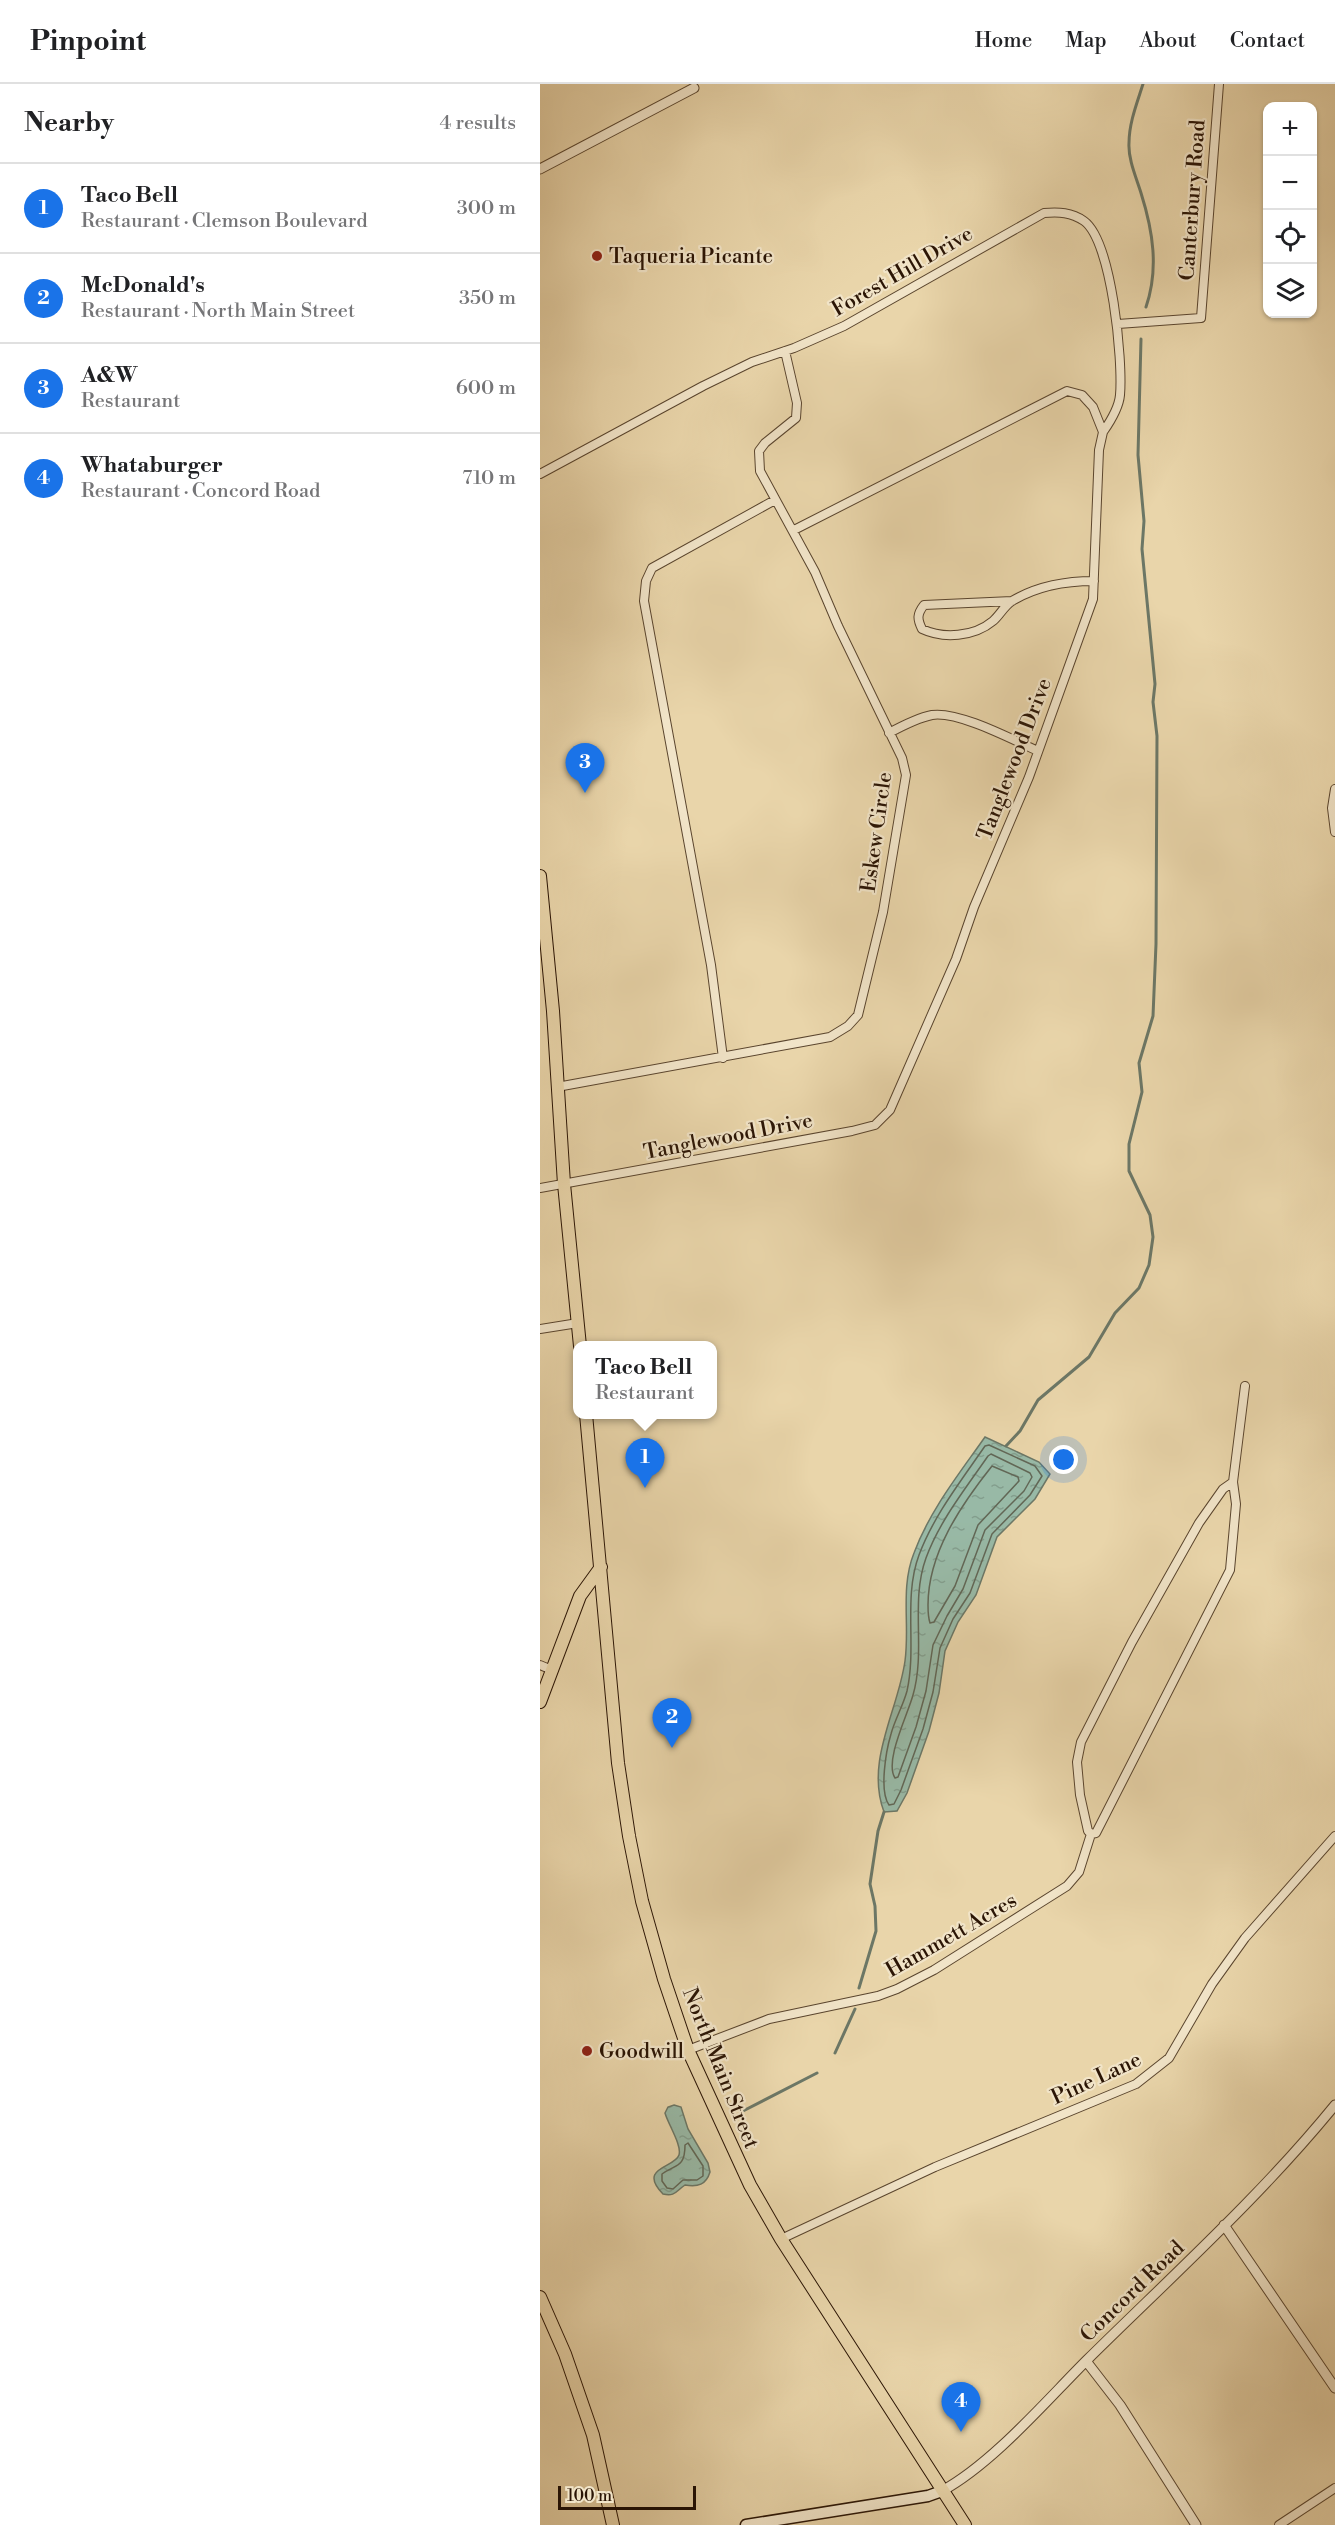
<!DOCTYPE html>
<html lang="en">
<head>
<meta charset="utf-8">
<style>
	body { margin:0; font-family:"Libre Bodoni",serif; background:#f6f6f6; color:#202124 }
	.controls { position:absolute; right:18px; top:18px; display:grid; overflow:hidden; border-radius:12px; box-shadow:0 2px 4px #0004 }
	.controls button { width:54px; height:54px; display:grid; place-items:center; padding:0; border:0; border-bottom:2px solid #e0e0e0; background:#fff; color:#202124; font:30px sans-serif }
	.scale { position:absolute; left:18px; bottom:15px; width:138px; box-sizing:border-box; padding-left:6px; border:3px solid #2b1505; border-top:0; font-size:16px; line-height:21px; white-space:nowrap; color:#2b1505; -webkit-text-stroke:4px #f1e4c8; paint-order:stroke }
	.you { position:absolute; left:524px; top:1376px; width:21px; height:21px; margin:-15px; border:4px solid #fff; border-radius:50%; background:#1a73e8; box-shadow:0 0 0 9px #1a73e833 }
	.badge { display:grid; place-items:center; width:39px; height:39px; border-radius:50%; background:#1a73e8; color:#fff; font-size:20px; font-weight:700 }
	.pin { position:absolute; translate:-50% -50px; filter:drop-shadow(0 2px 3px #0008) }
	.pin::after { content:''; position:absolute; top:32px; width:21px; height:18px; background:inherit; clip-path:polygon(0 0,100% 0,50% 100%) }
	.popup { position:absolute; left:33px; top:1257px; width:144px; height:78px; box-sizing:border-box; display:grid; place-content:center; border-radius:12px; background:#fff; filter:drop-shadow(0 2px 4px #0005); font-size:20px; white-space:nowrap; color:#757577 }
	.popup b { font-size:22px; color:#202124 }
	.popup::after { content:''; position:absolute; left:50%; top:100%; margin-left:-12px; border:12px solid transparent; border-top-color:#fff }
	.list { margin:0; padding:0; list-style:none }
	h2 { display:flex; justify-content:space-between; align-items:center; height:78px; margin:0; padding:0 24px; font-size:26px }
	h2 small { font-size:20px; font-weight:400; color:#757577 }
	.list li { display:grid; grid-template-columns:39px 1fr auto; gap:18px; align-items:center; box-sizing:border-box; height:90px; padding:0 24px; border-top:2px solid #e0e0e0 }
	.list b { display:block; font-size:22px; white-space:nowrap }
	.list p { margin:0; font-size:20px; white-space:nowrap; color:#757577 }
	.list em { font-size:20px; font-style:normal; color:#757577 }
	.icon { flex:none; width:33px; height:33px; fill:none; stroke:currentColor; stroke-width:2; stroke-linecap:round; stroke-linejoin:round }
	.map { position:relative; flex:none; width:795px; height:2441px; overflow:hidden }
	header { display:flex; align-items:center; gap:36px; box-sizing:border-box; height:84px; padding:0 30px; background:#fff; border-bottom:2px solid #e0e0e0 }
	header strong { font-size:28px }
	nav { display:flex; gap:33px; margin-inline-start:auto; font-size:21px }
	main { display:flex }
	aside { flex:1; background:#fff }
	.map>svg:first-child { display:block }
	.water { fill:url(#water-ripples); stroke:#6c7766; stroke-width:1.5 }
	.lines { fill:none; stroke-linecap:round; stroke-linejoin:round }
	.shore { stroke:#626756; stroke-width:1.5 }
	.stream { stroke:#6c7766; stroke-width:3 }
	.minor-casing { stroke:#5a452e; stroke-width:10 }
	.tertiary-casing { stroke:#5a452e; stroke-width:11 }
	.secondary-casing { stroke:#2b1505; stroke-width:13 }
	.primary-casing { stroke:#2b1505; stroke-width:14 }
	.minor { stroke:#f1e4c8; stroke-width:8 }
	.tertiary { stroke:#f1e4c8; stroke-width:9 }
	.secondary { stroke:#f1e4c8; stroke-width:10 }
	.primary { stroke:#e9d5aa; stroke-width:12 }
	.poi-dot { fill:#8f2418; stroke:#f1e4c8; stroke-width:2 }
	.labels { text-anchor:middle; stroke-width:4.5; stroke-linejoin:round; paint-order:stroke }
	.street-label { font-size:21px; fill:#2b1505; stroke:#f1e4c8 }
	.poi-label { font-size:21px; fill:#2b1505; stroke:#f1e4c8; text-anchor:start }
</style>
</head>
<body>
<header>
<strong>Pinpoint</strong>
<nav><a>Home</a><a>Map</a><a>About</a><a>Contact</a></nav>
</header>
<main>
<aside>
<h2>Nearby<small>4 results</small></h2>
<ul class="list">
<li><span class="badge">1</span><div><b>Taco Bell</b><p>Restaurant · Clemson Boulevard</p></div><em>300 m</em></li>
<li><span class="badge">2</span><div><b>McDonald's</b><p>Restaurant · North Main Street</p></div><em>350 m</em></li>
<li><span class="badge">3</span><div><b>A&amp;W</b><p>Restaurant</p></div><em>600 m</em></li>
<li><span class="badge">4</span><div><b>Whataburger</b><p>Restaurant · Concord Road</p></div><em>710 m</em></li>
</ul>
</aside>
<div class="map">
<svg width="795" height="2441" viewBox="0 0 795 2441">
	<defs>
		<pattern id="water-ripples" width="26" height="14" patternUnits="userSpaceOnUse" patternTransform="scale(1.5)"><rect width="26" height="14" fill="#98b9a6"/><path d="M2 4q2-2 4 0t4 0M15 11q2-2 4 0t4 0" fill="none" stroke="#839e8d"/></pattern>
	</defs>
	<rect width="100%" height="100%" fill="#e9d5aa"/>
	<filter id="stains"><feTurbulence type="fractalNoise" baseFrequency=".00333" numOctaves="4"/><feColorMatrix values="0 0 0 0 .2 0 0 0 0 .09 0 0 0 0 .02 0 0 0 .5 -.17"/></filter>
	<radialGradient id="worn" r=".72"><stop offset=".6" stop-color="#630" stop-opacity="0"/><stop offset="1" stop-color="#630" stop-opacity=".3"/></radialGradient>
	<path class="water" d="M 445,1353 L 499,1378 L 510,1390 L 495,1415 L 457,1453 L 436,1511 L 418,1538 L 405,1567 L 399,1609 L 389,1647 L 367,1709 L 357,1727 L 344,1728 C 325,1677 358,1627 365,1577 C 370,1541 360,1504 374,1469 C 390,1426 419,1390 445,1353 Z
		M 134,2021 L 141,2023 L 148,2045 L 168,2079 L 170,2088 C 166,2101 158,2103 145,2101 C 136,2107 135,2113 123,2110 C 97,2083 135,2084 139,2071 C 142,2061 128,2040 125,2029 L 128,2023 Z"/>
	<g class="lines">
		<path class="shore" d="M 449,1361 L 495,1382 L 502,1392 L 490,1411 L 452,1450 L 430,1509 L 413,1535 L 400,1564 L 393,1608 L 383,1645 L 361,1706 L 354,1720 L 349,1721 C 339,1707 346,1667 351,1650 C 355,1635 363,1622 367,1607 C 377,1562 363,1514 379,1471 C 394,1431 421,1397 445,1362 Z
			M 451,1370 L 490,1389 L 492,1393 L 484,1407 L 445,1446 L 423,1505 L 407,1532 L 393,1561 L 386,1607 L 376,1643 L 358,1693 L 355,1694 C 344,1677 368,1630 373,1611 C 386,1566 370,1518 386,1474 C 400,1436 426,1404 448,1372 Z
			M 452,1382 L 478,1393 L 479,1397 L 438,1441 L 415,1502 L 394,1538 L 390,1539 C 388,1533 388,1527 388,1521 C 388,1469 421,1421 452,1382 Z
			M 148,2059 L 163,2082 L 163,2092 L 157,2096 L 143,2096 L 133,2105 L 127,2104 L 122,2097 L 122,2090 C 136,2080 145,2084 145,2061 Z"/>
		<path class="stream" d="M 603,0 C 597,19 589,39 589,59 C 588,75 596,93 601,109 C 613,147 619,185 606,223
			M 466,1362 L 480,1347 L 498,1316 L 549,1273 L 575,1229 L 599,1204 L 609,1181 L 613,1153 L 610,1131 L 589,1087 L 589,1060 L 602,1008 L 599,979 L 613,932 L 616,860 L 617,652 L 613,618 L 615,600 L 602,465 L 604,437 L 598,371 L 601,255
			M 319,1904 L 336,1847 L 335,1822 L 330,1800 L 338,1747 L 344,1728
			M 295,1969 L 315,1925
			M 203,2027 L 277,1989"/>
		<defs>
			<path id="minor" d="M 578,240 L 661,234 L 679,0
				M 0,390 L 163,302 L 212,278 L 254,264 L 304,242 L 504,129 C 519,128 531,128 544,137 C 572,157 583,277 580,311 C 579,323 570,338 563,348
				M 472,517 L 384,521 C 377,530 377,535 382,545 C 403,555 434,553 453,537 C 460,531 464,522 472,517 C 497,502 525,497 554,497
				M 349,649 C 362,642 377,634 392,631 C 419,627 473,656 498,667
				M 795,705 L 792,724 L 795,748
				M 183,974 L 171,881 L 104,517 L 106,497 L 112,484 L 235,416
				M 17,1003 L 290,953 L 308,942 L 318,931 L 343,828 L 366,691 L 362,674 L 298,542 L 275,488 L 220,387 L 219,367 L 225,359 L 256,334 L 257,319 L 245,267
				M 0,1104 L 312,1047 L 335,1041 L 350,1026 L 416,875 L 434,823 L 489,693 L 553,515 L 559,366 L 563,348 L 553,323 L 542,311 L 527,307 L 254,446
				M 0,1245 L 38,1239
				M 693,1398 L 683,1405 L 659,1439 L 592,1558 L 541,1658 L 537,1678 L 540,1711 L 548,1747 L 551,1750 L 556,1749 L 690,1486 L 696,1420 L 693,1398 L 705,1302
				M 0,1581 L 12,1586
				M 148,1966 L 229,1935 L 338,1912 L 357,1905 L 394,1886 L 527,1802 L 539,1788 L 551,1750
				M 241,2155 L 395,2083 L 596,2000 L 629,1974 L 672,1900 L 705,1854 L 795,1752
				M 739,2441 L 795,2404"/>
			<path id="tertiary" d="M 0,85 L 154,4
				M 684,2141 L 795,2304
				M 546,2277 L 580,2321 L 656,2441
				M 402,2407 C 453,2379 505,2318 547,2276 C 631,2193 720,2113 795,2021"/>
			<path id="secondary" d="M 206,2441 L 388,2412 L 402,2407"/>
			<path id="primary" d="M 0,792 L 13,927 L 24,1100 L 40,1262
				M 46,1330 L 78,1679 L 89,1752 L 102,1817 L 124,1895 L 148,1966 L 210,2101 L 241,2155 L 425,2441
				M 0,1618 L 40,1512 L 61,1483
				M 0,2213 L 25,2270 L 53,2351 L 73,2441"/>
		</defs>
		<use href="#minor" class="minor-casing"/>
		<use href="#tertiary" class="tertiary-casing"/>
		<use href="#secondary" class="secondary-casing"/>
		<use href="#primary" class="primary-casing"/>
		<use href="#minor" class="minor"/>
		<use href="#tertiary" class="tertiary"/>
		<use href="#secondary" class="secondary"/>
		<use href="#primary" class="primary"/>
	</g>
	<g class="poi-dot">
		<circle cx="57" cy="172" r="6"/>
		<circle cx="47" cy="1967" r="6"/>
	</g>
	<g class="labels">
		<g class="street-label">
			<text transform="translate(652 116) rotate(-86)" y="7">Canterbury Road</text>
			<text transform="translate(362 187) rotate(-30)" y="7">Forest Hill Drive</text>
			<text transform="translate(474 675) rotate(-69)" y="7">Tanglewood Drive</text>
			<text transform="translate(336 748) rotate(-82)" y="7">Eskew Circle</text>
			<text transform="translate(188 1052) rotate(-11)" y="7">Tanglewood Drive</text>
			<text transform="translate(411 1851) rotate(-30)" y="7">Hammett Acres</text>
			<text transform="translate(181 1984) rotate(68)" y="7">North Main Street</text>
			<text transform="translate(556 1994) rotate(-25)" y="7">Pine Lane</text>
			<text transform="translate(592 2207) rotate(-44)" y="7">Concord Road</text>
		</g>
		<g class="poi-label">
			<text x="69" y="179">Taqueria Picante</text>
			<text x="59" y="1974">Goodwill</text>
		</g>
	</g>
	<rect width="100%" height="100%" filter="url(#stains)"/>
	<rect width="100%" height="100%" fill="url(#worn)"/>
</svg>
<div class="controls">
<button>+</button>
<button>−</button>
<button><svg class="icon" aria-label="locate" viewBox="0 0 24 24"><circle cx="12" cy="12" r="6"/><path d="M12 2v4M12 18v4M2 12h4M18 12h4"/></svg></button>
<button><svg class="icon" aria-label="layers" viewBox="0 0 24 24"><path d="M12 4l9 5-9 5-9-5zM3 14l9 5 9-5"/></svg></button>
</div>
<div class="scale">100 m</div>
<div class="you"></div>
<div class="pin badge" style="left:105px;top:1404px">1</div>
<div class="popup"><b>Taco Bell</b>Restaurant</div>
<div class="pin badge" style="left:132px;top:1664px">2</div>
<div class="pin badge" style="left:45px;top:709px">3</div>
<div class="pin badge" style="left:421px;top:2348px">4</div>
</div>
</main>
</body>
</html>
